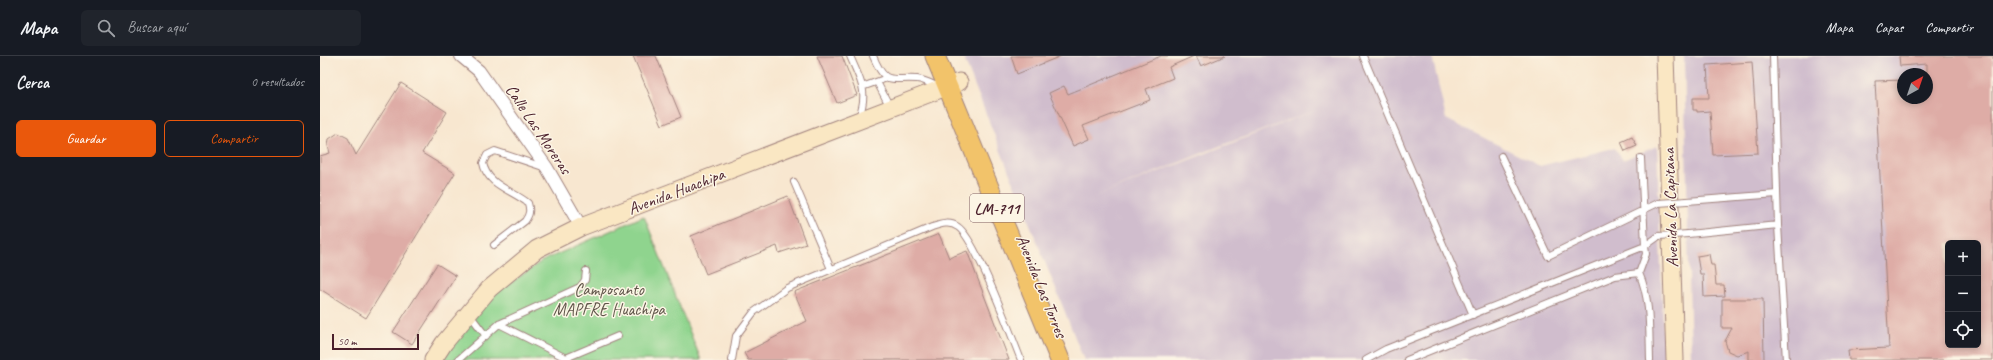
<!DOCTYPE html>
<html lang="es">
<head>
<meta charset="utf-8">
<style>
	body { margin:0; font-family:Caveat,sans-serif; background:#20242c; color:#f1f3f6 }
	.controls { position:absolute; right:12px; bottom:12px; display:grid; overflow:hidden; border-radius:6px; box-shadow:0 2px 6px #0003 }
	.controls button { width:36px; height:36px; display:grid; place-items:center; padding:0; border:0; border-bottom:1px solid #363941; background:#171b24; color:#f1f3f6; font:20px sans-serif }
	.compass { position:absolute; left:1577px; top:12px; width:36px; height:36px; border-radius:50%; background:#171b24; box-shadow:0 2px 6px #0003; rotate:40deg }
	.scale { position:absolute; left:12px; bottom:10px; width:87px; box-sizing:border-box; padding-left:4px; border:2px solid #4a1f2b; border-top:0; font-size:11px; line-height:14px; white-space:nowrap; color:#4a1f2b; -webkit-text-stroke:3px #fcf5e5; paint-order:stroke }
	.list { margin:0; padding:0; list-style:none }
	h2 { display:flex; justify-content:space-between; align-items:center; height:52px; margin:0; padding:0 16px; font-size:17px }
	h2 small { font-size:13px; font-weight:400; color:#9ea1a6 }
	.actions { display:flex; gap:8px; padding:12px 16px }
	.actions a { flex:1; padding:9px 0; border:1px solid #ea580c; border-radius:6px; text-align:center; font-size:14px; color:#ea580c }
	.actions .main { background:#ea580c; color:#fff }
	.icon { flex:none; width:22px; height:22px; fill:none; stroke:currentColor; stroke-width:2; stroke-linecap:round; stroke-linejoin:round }
	.map { position:relative; flex:none; width:1673px; height:304px; overflow:hidden }
	header { display:flex; align-items:center; gap:24px; box-sizing:border-box; height:56px; padding:0 20px; background:#171b24; border-bottom:1px solid #363941 }
	header strong { font-size:19px }
	nav { display:flex; gap:22px; margin-inline-start:auto; font-size:14px }
	.search { width:280px; height:36px; background:#20242c; display:flex; align-items:center; gap:10px; box-sizing:border-box; padding:0 14px; border-radius:6px; color:#9ea1a6; font-size:15px }
	main { display:flex }
	aside { flex:1; background:#171b24 }
	.map>svg:first-child { display:block }
	.industrial { fill:#d0bdcd; fill-rule:evenodd }
	.green { fill:#8fd48e; stroke:#6c7a5c }
	.building { fill:#deaca6; fill-rule:evenodd }
	.lines { fill:none; stroke-linecap:round; stroke-linejoin:round }
	.lane-casing { stroke:#a1837e; stroke-width:8 }
	.street-casing { stroke:#a1837e; stroke-width:14 }
	.secondary-casing { stroke:#a1837e; stroke-width:19 }
	.primary-casing { stroke:#a1837e; stroke-width:21 }
	.lane { stroke:#fff; stroke-width:6 }
	.street { stroke:#fff; stroke-width:12 }
	.secondary { stroke:#fae7c3; stroke-width:17 }
	.primary { stroke:#f2c36a; stroke-width:19 }
	.lane-bridge-casing { stroke:#a1837e; stroke-width:8; stroke-linecap:butt }
	.lane-bridge { stroke:#fff; stroke-width:6 }
	.labels { text-anchor:middle; stroke-width:3; stroke-linejoin:round; paint-order:stroke }
	.shield { fill:#fcf5e5; stroke:#7f5f63; stroke-width:1 }
	.shield-label { font-size:16px; font-weight:bold; fill:#4a1f2b }
	.street-label { font-size:17px; fill:#4a1f2b; stroke:#fcf5e5 }
	.park-label { font-size:17px; fill:#5f5549; stroke:#fcf5e5 }
</style>
</head>
<body>
<header>
<strong>Mapa</strong>
<div class="search"><svg class="icon" aria-label="search" viewBox="0 0 24 24"><circle cx="10" cy="10" r="6"/><path d="M15 15l6 6"/></svg>Buscar aquí</div>
<nav><a>Mapa</a><a>Capas</a><a>Compartir</a></nav>
</header>
<main>
<aside>
<h2>Cerca<small>0 resultados</small></h2>
<ul class="list">
</ul>
<div class="actions"><a class="main">Guardar</a><a>Compartir</a></div>
</aside>
<div class="map">
<svg width="1673" height="304" viewBox="0 0 1673 304">
	<rect width="100%" height="100%" fill="#fcf5e5"/>
	<filter id="ink" filterUnits="userSpaceOnUse"><feTurbulence type="fractalNoise" baseFrequency=".025" numOctaves="2"/><feDisplacementMap in="SourceGraphic" scale="8" xChannelSelector="R" yChannelSelector="G"/><feConvolveMatrix kernelMatrix="1 2 1 2 8 2 1 2 1" color-interpolation-filters="sRGB"/></filter>
	<filter id="wash" filterUnits="userSpaceOnUse"><feTurbulence type="fractalNoise" baseFrequency=".012" numOctaves="4" result="noise"/><feDisplacementMap in="SourceGraphic" scale="16" xChannelSelector="R" yChannelSelector="G"/><feGaussianBlur stdDeviation="0.9" result="paint"/><feColorMatrix in="noise" values="0 0 0 0 0 0 0 0 0 0 0 0 0 0 0 0 0 1.4 0 .05"/><feComposite in="paint" operator="in"/></filter>
	<g filter="url(#wash)">
		<rect width="100%" height="100%" fill="#f8e7d0"/>
		<path class="industrial" d="M 643,0 L 1112,0 L 1126,63 L 1220,110 L 1294,92 L 1303,104 L 1337,90 L 1344,304 L 764,304 ZM 999,53 L 769,143 L 895,92 Z
			M 1364,0 L 1673,0 L 1673,304 L 1371,304 ZM 1583,18 L 1607,18 L 1607,42 L 1583,42 ZM 1628,187 L 1658,187 L 1658,289 L 1628,289 Z"/>
		<path class="green" d="M 324,160 L 381,304 L 118,304 L 174,238 L 222,205 Z"/>
		<g id="blocks">
			<path class="building" d="M 313,0 L 336,0 L 361,61 L 342,69 Z
				M 497,0 L 522,0 L 537,39 L 517,47 Z
				M 691,0 L 741,0 L 697,18 Z
				M 841,0 L 874,0 L 849,11 L 853,22 L 826,33 L 830,44 L 763,70 L 769,83 L 753,90 L 729,37 L 744,30 L 748,38 Z
				M 876,0 L 905,0 L 881,10 Z
				M 1579,0 L 1673,0 L 1673,304 L 1529,304 L 1528,294 L 1569,292 L 1555,25 L 1583,24 L 1583,42 L 1607,42 L 1607,8 L 1580,10 ZM 1628,187 L 1658,187 L 1658,289 L 1628,289 Z
				M 1432,6 L 1438,97 L 1393,99 L 1390,55 L 1377,56 L 1377,54 L 1373,54 L 1373,42 L 1389,42 L 1387,9 Z
				M 81,27 L 127,56 L 102,97 L 135,117 L 46,262 L 0,233 L 0,100 L 10,97 L 8,90 L 9,83 L 18,77 L 28,82 L 36,99 Z
				M 1312,81 L 1317,90 L 1305,95 L 1301,86 Z
				M 468,140 L 486,188 L 459,197 L 457,190 L 386,218 L 371,180 Z
				M 619,178 L 629,202 L 647,195 L 689,304 L 428,304 L 424,297 L 487,265 L 474,236 Z
				M 1389,198 L 1391,209 L 1394,209 L 1396,229 L 1404,229 L 1405,240 L 1384,241 L 1383,218 L 1380,218 L 1377,200 Z
				M 117,208 L 136,220 L 92,288 L 73,276 Z
				M 1402,243 L 1443,243 L 1444,304 L 1429,304 L 1429,295 L 1417,299 L 1408,295 L 1405,285 L 1412,272 L 1402,272 Z"/>
		</g>
	</g>
	<g filter="url(#ink)">
		<use href="#blocks" fill-opacity="0" stroke="#a1837e" stroke-width="1"/>
		<g class="lines">
			<defs>
				<path id="lane" d="M 530,0 C 540,24 549,35 539,61
					M 553,0 C 566,31 570,21 597,23 C 605,24 612,28 619,31
					M 1043,0 L 1153,259
					M 557,26 L 570,51
					M 542,31 L 567,22
					M 1181,100 L 1228,200 L 1338,147
					M 474,126 L 511,213
					M 1367,145 L 1457,138
					M 1458,169 L 1466,304
					M 1368,178 L 1458,169 L 1453,0
					M 174,189 L 205,165 C 210,158 210,154 208,147 C 192,134 167,129 163,107 L 167,99 L 175,95 L 226,112
					M 150,259 L 166,280
					M 179,268 L 246,302 L 244,304
					M 246,302 L 298,280
					M 138,304 L 179,268 L 260,231 L 265,224 L 266,215
					M 412,304 L 416,280 L 434,256 L 467,232 L 612,171 C 621,168 630,165 638,171 C 656,183 691,279 701,304
					M 1046,304 L 1066,293 L 1325,190 L 1321,102
					M 1087,304 L 1295,220 L 1319,217
					M 1330,304 C 1329,275 1331,244 1319,217 L 1326,198 L 1325,190 L 1339,180"/>
				<path id="street" d="M 141,0 L 159,15 L 227,112 L 261,171"/>
				<path id="secondary" d="M 1345,0 L 1355,304
					M 113,304 L 124,287 L 169,233 L 217,193 L 261,171 L 639,26"/>
				<path id="primary" d="M 615,0 L 740,304"/>
			</defs>
			<use href="#lane" class="lane-casing"/>
			<use href="#street" class="street-casing"/>
			<use href="#secondary" class="secondary-casing"/>
			<use href="#primary" class="primary-casing"/>
			<use href="#lane" class="lane"/>
			<use href="#street" class="street"/>
			<use href="#secondary" class="secondary"/>
			<use href="#primary" class="primary"/>
			<defs>
				<path id="lane-bridge" d="M 1338,147 L 1367,145
					M 1339,180 L 1368,178"/>
			</defs>
			<use href="#lane-bridge" class="lane-bridge-casing"/>
			<use href="#lane-bridge" class="lane-bridge"/>
		</g>
	</g>
	<g class="labels">
		<rect class="shield" x="650" y="138" width="54" height="28" rx="3"/>
		<g class="shield-label">
			<text x="677" y="158">LM-711</text>
		</g>
		<g class="street-label">
			<text transform="translate(219 73) rotate(56)" y="6">Calle Las Moreras</text>
			<text transform="translate(356 135) rotate(-21)" y="6">Avenida Huachipa</text>
			<text transform="translate(1350 152) rotate(-92)" y="6">Avenida La Capitana</text>
			<text transform="translate(722 230) rotate(68)" y="6">Avenida Las Torres</text>
		</g>
		<g class="park-label">
			<text x="289" y="239">Camposanto<tspan x="289" dy="20">MAPFRE Huachipa</tspan></text>
		</g>
	</g>
</svg>
<div class="controls">
<button>+</button>
<button>−</button>
<button><svg class="icon" aria-label="locate" viewBox="0 0 24 24"><circle cx="12" cy="12" r="6"/><path d="M12 2v4M12 18v4M2 12h4M18 12h4"/></svg></button>
</div>
<svg class="compass" viewBox="-18 -18 36 36"><path d="M0-13l5 13h-10z" fill="#e53935"/><path d="M0 13l5-13h-10z" fill="#9ea1a6"/></svg>
<div class="scale">50 m</div>
</div>
</main>
</body>
</html>
